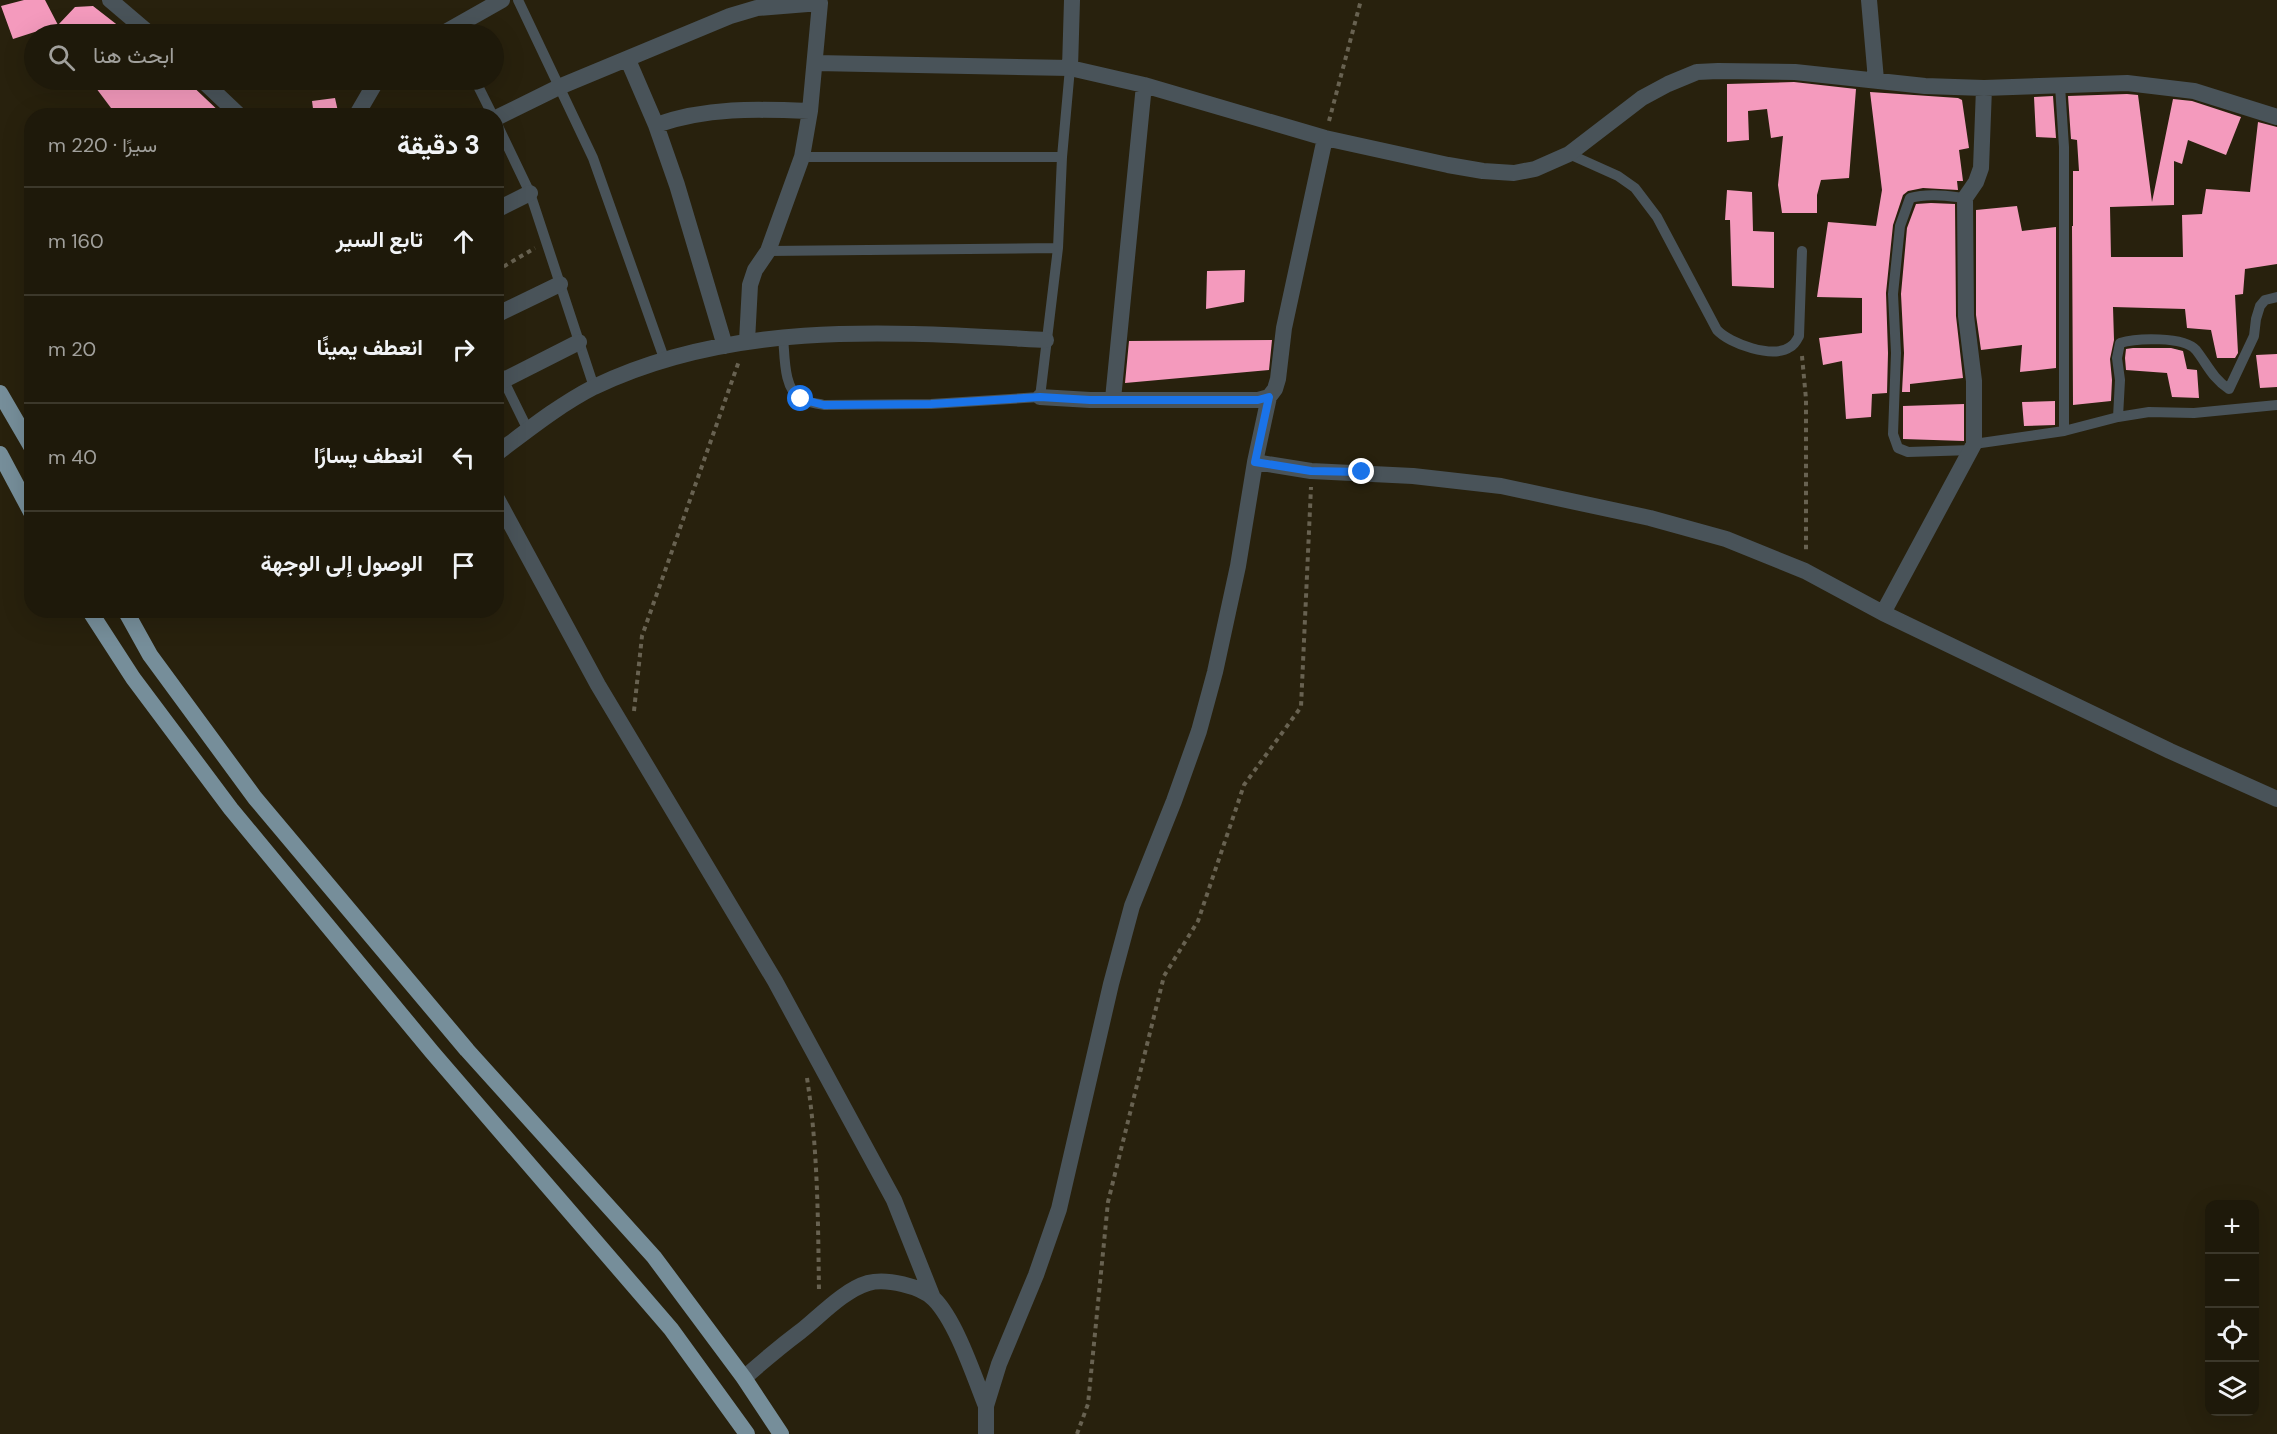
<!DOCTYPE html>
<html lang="ar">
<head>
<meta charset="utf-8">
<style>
	body { margin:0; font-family:"DM Sans",Vazirmatn,sans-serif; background:#2b2618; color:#f1f3f6; direction:rtl }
	.controls { position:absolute; right:18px; bottom:18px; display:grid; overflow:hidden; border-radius:12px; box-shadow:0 6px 24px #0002 }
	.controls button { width:54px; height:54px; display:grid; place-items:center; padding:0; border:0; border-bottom:2px solid #3c382b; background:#1e190a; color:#f1f3f6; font:30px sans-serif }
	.stop { position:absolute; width:18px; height:18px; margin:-14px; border:4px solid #1a73e8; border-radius:50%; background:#fff }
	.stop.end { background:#1a73e8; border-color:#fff; box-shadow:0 2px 6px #0008 }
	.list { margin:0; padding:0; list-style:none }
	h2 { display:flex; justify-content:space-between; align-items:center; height:78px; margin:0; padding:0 24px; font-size:26px }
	h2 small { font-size:20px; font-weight:400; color:#a1a09c }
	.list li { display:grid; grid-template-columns:39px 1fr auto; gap:18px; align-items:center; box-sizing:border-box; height:108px; padding:0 24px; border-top:2px solid #3c382b }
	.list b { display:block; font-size:22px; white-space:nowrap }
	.list em { font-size:20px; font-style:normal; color:#a1a09c }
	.icon { flex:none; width:33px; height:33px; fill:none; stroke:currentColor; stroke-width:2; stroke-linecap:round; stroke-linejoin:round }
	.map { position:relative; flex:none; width:2277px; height:1434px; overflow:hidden; direction:ltr }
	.search { position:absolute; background:#1e190a; box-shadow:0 6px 24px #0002; left:24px; top:24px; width:480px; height:66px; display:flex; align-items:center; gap:15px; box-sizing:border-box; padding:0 21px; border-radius:33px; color:#a1a09c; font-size:22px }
	.panel { position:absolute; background:#1e190a; box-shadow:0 6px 24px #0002; left:24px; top:108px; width:480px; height:510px; border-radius:24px; direction:rtl }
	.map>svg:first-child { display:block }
	.building { fill:#f49abd }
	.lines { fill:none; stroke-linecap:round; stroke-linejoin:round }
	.path { stroke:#686251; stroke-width:4; stroke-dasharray:4.5 4.5; stroke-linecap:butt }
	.service { stroke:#495359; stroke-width:10 }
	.minor { stroke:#495359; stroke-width:16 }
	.trunk { stroke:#768e9a; stroke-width:16 }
	.route { stroke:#1a73e8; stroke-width:8 }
</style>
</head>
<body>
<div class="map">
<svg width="2277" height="1434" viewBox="0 0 2277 1434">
	<rect width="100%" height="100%" fill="#28210d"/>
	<path class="building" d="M 24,0 L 45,0 L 58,25 L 75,7 L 93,6 L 129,34 L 49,34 L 51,33 L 44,29 L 13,39 L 1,6 Z
		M 90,80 L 186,80 L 224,116 L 117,116 Z
		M 1794,82 L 1856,89 L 1849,178 L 1821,180 L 1817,195 L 1817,213 L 1782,213 L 1778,185 L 1783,136 L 1771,138 L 1767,109 L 1748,111 L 1749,140 L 1727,142 L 1727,84 Z
		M 1870,92 L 1958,98 L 1962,100 L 1969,148 L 1959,150 L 1963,181 L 1957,181 L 1958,190 L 1923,188 L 1908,191 L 1903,195 L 1893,225 L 1886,293 L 1888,353 L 1887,393 L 1872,394 L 1871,417 L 1846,419 L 1842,361 L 1823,365 L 1819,338 L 1862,333 L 1862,298 L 1817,297 L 1828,222 L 1876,226 L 1882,190 Z
		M 2127,94 L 2138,95 L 2152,202 L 2173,99 L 2192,101 L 2241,117 L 2226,155 L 2188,140 L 2182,164 L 2174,161 L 2174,205 L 2110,207 L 2111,257 L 2183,257 L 2182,215 L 2202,214 L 2206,189 L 2250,192 L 2258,122 L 2277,127 L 2277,264 L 2245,269 L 2243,294 L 2235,295 L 2238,353 L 2235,358 L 2217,358 L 2211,330 L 2187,328 L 2185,309 L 2113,307 L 2114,340 L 2110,359 L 2112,380 L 2111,401 L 2073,405 L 2072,226 L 2073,226 L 2073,171 L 2079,171 L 2077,140 L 2071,139 L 2068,96 Z
		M 2053,96 L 2056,138 L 2036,137 L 2034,97 Z
		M 335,98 L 339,116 L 314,116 L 312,101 Z
		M 1727,190 L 1752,192 L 1753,231 L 1774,232 L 1774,288 L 1732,286 L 1730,220 L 1725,220 Z
		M 1931,203 L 1955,204 L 1956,316 L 1963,378 L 1910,384 L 1910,392 L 1902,392 L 1904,353 L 1901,294 L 1907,228 L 1916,204 Z
		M 2017,206 L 2022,231 L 2056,227 L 2056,368 L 2020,372 L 2022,345 L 1981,350 L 1976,315 L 1976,210 Z
		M 1245,270 L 1244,302 L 1206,309 L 1207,271 Z
		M 1272,340 L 1269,370 L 1125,383 L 1129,341 Z
		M 2133,348 L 2171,348 L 2183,351 L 2187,369 L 2197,370 L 2199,398 L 2172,397 L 2167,373 L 2126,370 L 2125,358 L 2126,349 Z
		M 2277,354 L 2277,387 L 2260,388 L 2256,355 Z
		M 2055,401 L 2055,425 L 2024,426 L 2022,402 Z
		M 1964,404 L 1964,441 L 1903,439 L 1903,406 Z"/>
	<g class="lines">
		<path class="path" d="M 1329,121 L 1361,0
			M 496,271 L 535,248
			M 1802,356 L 1806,399 L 1806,553
			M 634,711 L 642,636 L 739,361
			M 807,1078 C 818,1149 818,1221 819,1292
			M 1077,1434 L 1088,1404 L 1108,1202 L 1164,976 L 1198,921 L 1244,785 L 1301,707 L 1311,487"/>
		<path class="service" d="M 518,0 L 593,158 L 665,361
			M 475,80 L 493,116
			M 496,122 L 530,193 L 594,387
			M 1569,154 L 1618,176 L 1635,188 L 1657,217 L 1717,330 C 1730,344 1773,359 1790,347 C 1794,345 1797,340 1799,336 L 1802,251
			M 802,157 L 1062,157 L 1058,248
			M 1062,157 L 1070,68
			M 1965,198 C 1947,196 1928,193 1910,198 L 1900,226 L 1893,294 L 1896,353 L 1893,434 L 1898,448 L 1908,452 L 1973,450
			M 768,251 L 1058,248 L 1040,397 L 931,404 L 824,405 C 816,403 808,403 801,399 C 783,389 785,355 783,337
			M 496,365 L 528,430
			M 2118,417 L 2120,380 L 2117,358 L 2120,343 C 2136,338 2184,336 2196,350 C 2207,364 2213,379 2229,389 L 2254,336 L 2256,319 L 2260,306 L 2265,300 L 2277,297
			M 2064,431 L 2118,417 L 2149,412 L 2194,413 L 2277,405
			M 1974,444 L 2064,431 L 2064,147 L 2060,86"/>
		<path class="minor" d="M 110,0 L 150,34
			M 1869,0 L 1876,80
			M 442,34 L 502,0
			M 628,60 L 656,125 L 677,185 L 725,346
			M 816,63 L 1070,68 L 1144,85 L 1325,138 L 1448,165 L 1483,171 L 1514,173 L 1535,169 L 1569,154 L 1642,98 L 1668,84 L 1697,72 L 1718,71 L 1795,72 L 1925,86 L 1984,88 L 2127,83 L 2194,91 L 2277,117
			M 1070,68 L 1072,0
			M 202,80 L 240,116
			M 356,116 L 377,80
			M 496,118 L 559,87 L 730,16 L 757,8 L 820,3 L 810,111 L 802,157 L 768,251 L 755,270 L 750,285 L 747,341
			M 656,125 C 707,107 757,109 810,111
			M 496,210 L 530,193
			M 496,315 L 560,284
			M 504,380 L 579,342
			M 1040,397 L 1090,400 L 1258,400 L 1269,397 L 1275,389 L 1278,379 L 1284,328 L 1325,138
			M 1113,399 L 1144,85
			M 496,454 C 528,430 559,405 594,387 C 735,319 895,332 1046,340
			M 1255,462 L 1311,471 L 1413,476 L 1501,486 L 1650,518 L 1726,539 L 1805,571 L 1883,613 L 1974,444 L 1974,381 L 1966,316 L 1965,198 L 1976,182 L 1981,168 L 1984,88
			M 496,497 L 598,685 L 775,981 L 894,1200 L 933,1298
			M 1883,613 L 2170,751 L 2277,799
			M 744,1378 C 762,1362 781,1346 801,1331 C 820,1316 844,1290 868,1283 C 886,1278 921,1286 934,1299 C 956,1321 974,1376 986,1406
			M 986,1434 L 986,1406 L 999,1364 L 1036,1275 L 1059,1209 L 1111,984 L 1132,906 L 1174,801 L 1199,731 L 1215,672 L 1238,566 L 1255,462 L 1269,397"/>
		<path class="trunk" d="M 0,393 L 32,448
			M 0,454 L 32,514
			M 89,610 L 133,678 L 231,809 L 432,1052 L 671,1329 L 747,1434
			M 125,610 L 150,655 L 255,798 L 467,1050 L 654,1257 L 744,1378 L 781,1434"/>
	</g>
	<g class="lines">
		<path class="route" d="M 801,399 L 824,405 L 931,404 L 1040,397 L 1090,400 L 1258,400 L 1269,397 L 1255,462 L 1311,471 L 1362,472"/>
	</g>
</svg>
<div class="controls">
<button>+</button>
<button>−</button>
<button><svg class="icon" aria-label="locate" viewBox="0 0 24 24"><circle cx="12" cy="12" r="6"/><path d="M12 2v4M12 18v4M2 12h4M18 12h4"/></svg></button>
<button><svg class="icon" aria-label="layers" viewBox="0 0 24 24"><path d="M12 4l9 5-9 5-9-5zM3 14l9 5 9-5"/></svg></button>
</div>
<div class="stop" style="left:801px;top:399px"></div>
<div class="stop end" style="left:1362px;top:472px"></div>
<div class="search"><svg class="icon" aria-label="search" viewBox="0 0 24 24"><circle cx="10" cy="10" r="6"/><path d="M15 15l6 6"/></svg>ابحث هنا</div>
<section class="panel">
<h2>3 دقيقة<small>سيرًا · 220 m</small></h2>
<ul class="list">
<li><svg class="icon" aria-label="ahead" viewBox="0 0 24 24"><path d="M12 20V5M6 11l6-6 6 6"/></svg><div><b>تابع السير</b></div><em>160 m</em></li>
<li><svg class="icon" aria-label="right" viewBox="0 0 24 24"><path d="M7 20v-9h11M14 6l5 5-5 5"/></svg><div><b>انعطف يمينًا</b></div><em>20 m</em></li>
<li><svg class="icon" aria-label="left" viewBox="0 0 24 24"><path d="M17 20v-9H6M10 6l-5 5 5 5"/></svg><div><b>انعطف يسارًا</b></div><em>40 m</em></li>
<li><svg class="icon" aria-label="arrive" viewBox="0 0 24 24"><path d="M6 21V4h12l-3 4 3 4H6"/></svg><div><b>الوصول إلى الوجهة</b></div></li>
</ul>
</section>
</div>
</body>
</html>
